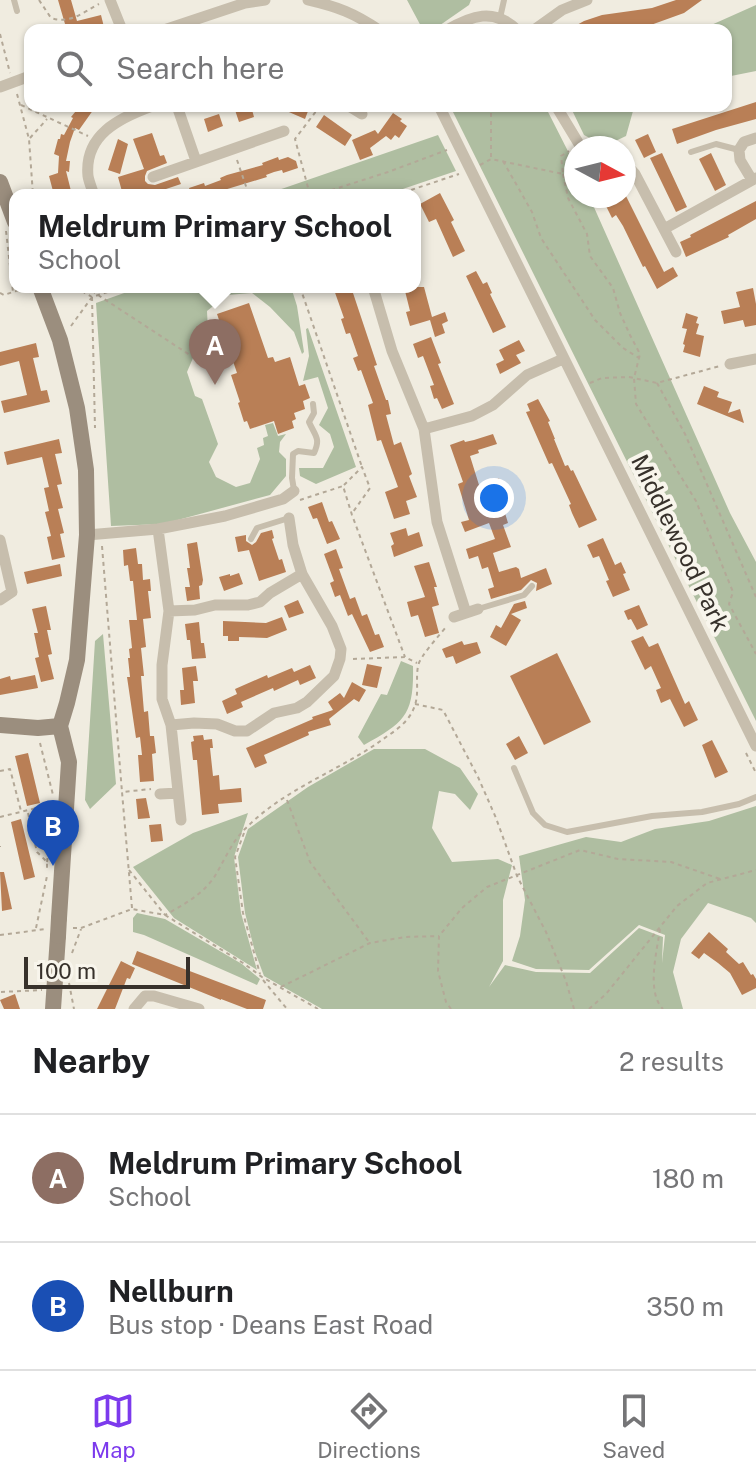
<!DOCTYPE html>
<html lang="en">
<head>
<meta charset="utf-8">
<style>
	body { margin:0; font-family:"Public Sans",sans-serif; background:#f2f2f2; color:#202124 }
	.compass { position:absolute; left:564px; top:136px; width:72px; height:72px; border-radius:50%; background:#fff; box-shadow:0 2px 6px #0004; rotate:97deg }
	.scale { position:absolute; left:24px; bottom:20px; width:166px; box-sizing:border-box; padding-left:8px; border:4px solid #37312b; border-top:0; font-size:22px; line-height:28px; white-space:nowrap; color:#37312b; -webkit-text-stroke:6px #f8f5ec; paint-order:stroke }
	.you { position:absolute; left:494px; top:498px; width:28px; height:28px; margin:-20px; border:6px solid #fff; border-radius:50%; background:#1a73e8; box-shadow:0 0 0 12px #1a73e833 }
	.badge { display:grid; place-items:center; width:52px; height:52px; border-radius:50%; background:#7c3aed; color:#fff; font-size:26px; font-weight:700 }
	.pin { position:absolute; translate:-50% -66px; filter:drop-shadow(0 2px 4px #0008) }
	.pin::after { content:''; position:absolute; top:42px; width:28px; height:24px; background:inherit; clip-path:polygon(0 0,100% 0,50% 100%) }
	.popup { position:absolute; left:9px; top:189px; width:412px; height:104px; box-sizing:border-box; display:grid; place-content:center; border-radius:16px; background:#fff; filter:drop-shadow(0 2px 6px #0005); font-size:26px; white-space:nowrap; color:#757577 }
	.popup b { font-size:30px; color:#202124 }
	.popup::after { content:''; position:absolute; left:50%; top:100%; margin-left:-16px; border:16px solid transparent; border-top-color:#fff }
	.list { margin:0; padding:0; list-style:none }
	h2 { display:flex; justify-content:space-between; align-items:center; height:104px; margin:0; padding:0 32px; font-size:34px }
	h2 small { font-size:26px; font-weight:400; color:#757577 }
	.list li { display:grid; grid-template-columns:52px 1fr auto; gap:24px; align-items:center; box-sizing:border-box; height:128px; padding:0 32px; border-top:2px solid #e0e0e0 }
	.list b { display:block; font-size:30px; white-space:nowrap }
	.list p { margin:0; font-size:26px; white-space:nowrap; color:#757577 }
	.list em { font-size:26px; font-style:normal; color:#757577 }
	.icon { flex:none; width:44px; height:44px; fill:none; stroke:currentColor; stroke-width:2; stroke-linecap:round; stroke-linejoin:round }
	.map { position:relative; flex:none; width:756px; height:1009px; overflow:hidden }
	.search { position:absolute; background:#fff; box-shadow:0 2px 6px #0004; left:24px; right:24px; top:24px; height:88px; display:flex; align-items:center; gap:20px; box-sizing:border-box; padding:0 28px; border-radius:16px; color:#757577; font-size:30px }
	.sheet { height:360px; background:#fff }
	nav { display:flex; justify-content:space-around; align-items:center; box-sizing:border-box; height:112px; border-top:2px solid #e0e0e0; background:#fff; font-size:22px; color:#757577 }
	nav a { display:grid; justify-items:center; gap:4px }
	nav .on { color:#7c3aed }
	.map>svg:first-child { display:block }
	.green { fill:#afbea1 }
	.building { fill:#b97f56 }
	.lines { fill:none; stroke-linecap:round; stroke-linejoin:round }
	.path { stroke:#b3a897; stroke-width:2; stroke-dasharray:4 4; stroke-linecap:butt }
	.lane { stroke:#c7bead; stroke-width:6 }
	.street { stroke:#c7bead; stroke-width:11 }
	.secondary { stroke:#9b8e7e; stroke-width:16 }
	.secondary-bridge { stroke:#9b8e7e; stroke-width:16 }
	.labels { text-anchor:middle; stroke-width:8; stroke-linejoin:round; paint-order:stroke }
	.street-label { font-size:24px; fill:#37312b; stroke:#f8f5ec }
</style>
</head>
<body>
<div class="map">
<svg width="756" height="1009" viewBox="0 0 756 1009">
	<rect width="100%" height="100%" fill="#f0ece0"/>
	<path class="green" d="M 407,0 L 471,0 L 469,5 L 433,30 L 423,30 Z
		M 756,5 L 756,71 L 726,77 L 726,30 L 700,30 Z
		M 450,106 L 545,106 L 576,167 L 576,196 L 589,196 L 730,513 L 756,562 L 756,721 Z
		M 570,106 L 645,106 L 633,111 L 626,136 L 605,146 L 584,135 Z
		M 438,135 L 456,171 L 385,195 L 264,195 Z
		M 141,287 L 291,287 L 297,306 L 304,352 L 302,354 L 294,332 L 270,307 L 252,293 L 227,295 L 207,311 L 209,352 L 193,358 L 187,372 L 195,396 L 202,399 L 218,444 L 209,462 L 216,477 L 236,487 L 250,483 L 260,459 L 257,448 L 264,445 L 263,438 L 268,436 L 265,425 L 273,423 L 278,436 L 286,434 L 280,442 L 279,452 L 286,459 L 286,476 L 270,495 L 163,524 L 111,526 L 96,303 Z
		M 308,328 L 356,467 L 316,484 L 300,476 L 299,468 L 323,468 L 334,447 L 330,434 L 319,425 L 328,408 L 318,377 L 303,381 L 309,356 L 306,329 Z
		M 103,634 L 116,784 L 90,809 L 85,800 L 95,641 Z
		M 401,661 L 413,666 C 414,715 405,722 364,745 L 358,737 L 381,694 L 387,695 Z
		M 374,749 L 425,749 L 460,768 L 478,794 L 470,810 L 455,794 L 439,791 L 432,828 L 452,862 L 498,859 L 512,865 L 503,900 L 503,961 L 489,987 L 505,965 L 536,972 L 590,973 L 639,928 L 663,937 L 662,963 L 665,935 L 639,925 L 589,970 L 536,969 L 512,961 L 520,936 L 525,900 L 519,856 L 586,837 L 621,842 L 655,829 L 709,821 L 756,806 L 756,923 L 751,918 L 708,903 L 681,939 L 673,972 L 683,1009 L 322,1009 L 264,976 L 255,952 L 245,913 L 238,857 L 248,829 L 308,787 Z
		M 248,813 L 234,857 L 241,913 L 257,970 L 174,918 L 133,867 L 193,833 Z
		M 137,913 L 165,919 L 242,964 L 260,979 L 257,985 L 144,935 L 133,932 L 133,918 Z"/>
	<path class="building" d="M 58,0 L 71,0 L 77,21 L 101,15 L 104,27 L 93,30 L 54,30 L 54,27 L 65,24 Z
		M 676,0 L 702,0 L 684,13 L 648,26 L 630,27 L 630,29 L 624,30 L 568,30 L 584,21 L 602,15 L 652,8 Z
		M 756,102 L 756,119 L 716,130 L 677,144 L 672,129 Z
		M 80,106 L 96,106 L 79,130 L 75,128 L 70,142 L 66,161 L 70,161 L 69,172 L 66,171 L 72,195 L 54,195 L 49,176 L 58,173 L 59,156 L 54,154 L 58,139 L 60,139 L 61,134 L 64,135 L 73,118 L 71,117 Z
		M 245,106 L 251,106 L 254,117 L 239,122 L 235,110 Z
		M 275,106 L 310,106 L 305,119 Z
		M 393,113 L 402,119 L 400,121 L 407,126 L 399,138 L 395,135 L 391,140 L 386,136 L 370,148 L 373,155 L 360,160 L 352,140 L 375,130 L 378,134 Z
		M 219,114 L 223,126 L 208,132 L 204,119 Z
		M 324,115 L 352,135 L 345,146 L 316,127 Z
		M 152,133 L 160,156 L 164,155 L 167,163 L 147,171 L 145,176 L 145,181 L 148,184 L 155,185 L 178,177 L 181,184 L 148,195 L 123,195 L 118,177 L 144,169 L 133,139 Z
		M 648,134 L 656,152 L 644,158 L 635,140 Z
		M 118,139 L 128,144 L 120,174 L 108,170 Z
		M 662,153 L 687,207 L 676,212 L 650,158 Z
		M 711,153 L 726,185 L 715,191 L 699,159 Z
		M 278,157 L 279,160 L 288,157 L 296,161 L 298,168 L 283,173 L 282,170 L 274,172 L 266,175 L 267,177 L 224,190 L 225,192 L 218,195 L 182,195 L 190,191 L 189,188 L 204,183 L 205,186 L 221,180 L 220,178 L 227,175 L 263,165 L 262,163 Z
		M 440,193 L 454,220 L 451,222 L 465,251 L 453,257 L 436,219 L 429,222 L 420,204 Z
		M 601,196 L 626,196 L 664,272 L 673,267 L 678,276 L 657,289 L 645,266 L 643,267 L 623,226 L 616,215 L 612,218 Z
		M 756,201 L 756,219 L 728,235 L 729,237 L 686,257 L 680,242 L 691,237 L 690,235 Z
		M 476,271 L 483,284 L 487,282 L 492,293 L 490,294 L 506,327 L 493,333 L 466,276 Z
		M 333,287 L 351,287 L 377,365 L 374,366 L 386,400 L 388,400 L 391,414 L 386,415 L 394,445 L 401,442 L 412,474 L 409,476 L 417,497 L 406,501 L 410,514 L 394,519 L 385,492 L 398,487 L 381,440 L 377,441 L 368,405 L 373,403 L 361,370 L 358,371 L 353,358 L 358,356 L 350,333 L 346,334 L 341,319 L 344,318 Z
		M 404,287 L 424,287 L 432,317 L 445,312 L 448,321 L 442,324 L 445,333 L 435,337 L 430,320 L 410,326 L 406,312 L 410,311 Z
		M 753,288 L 756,304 L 756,325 L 745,327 L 743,320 L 724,324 L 721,311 L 740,307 L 736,292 Z
		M 249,303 L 268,358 L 273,357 L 275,362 L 290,357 L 299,386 L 305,384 L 310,398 L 303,401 L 305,409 L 294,413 L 296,419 L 292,421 L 294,428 L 278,434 L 274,421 L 250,429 L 247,421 L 244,422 L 238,403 L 240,402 L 231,375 L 237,373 L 217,314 Z
		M 686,313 L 698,317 L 696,323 L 699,324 L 696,334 L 704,336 L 700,357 L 683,352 L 685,345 L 683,344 L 687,329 L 682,328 Z
		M 431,337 L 441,363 L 438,364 L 454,404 L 442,409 L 437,398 L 434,399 L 430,386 L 434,385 L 423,356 L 418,358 L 413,344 Z
		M 519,340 L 525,351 L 516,355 L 521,363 L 500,374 L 496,364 L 504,360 L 499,350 Z
		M 36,343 L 39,357 L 33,358 L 41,391 L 47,390 L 50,402 L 4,413 L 1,401 L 27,395 L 19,361 L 0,366 L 0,352 Z
		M 704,386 L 719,392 L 717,397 L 732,402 L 728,413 L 740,409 L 744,423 L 697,404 Z
		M 538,399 L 550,421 L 548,422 L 555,439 L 554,439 L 565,466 L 568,465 L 571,471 L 573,470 L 597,520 L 579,528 L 572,513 L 569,505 L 571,504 L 552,463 L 549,464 L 526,412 L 530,411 L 527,404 Z
		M 493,434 L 497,444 L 478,450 L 479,453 L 470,456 L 479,485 L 499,478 L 502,488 L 488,493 L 496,516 L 505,513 L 508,523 L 503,525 L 511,547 L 493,553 L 499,572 L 516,567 L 519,569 L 521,578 L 546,568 L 552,584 L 536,591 L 537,583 L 531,580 L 521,590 L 491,599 L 488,589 L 494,587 L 488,567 L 482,569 L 478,556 L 469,559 L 466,549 L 495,539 L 489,523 L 465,532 L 461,522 L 469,520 L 458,484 L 463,482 L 450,445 L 464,440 L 465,442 L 474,440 Z
		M 59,439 L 62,453 L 55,454 L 62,484 L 57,485 L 63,508 L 58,509 L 64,533 L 60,534 L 65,557 L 52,560 L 47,537 L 51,536 L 45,512 L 49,511 L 44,488 L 49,487 L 42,457 L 7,465 L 4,452 Z
		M 322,502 L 329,522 L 332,521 L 340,539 L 327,544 L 317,518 L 313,519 L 308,507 Z
		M 406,528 L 408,536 L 419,532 L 423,546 L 394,557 L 391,546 L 394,544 L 390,533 Z
		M 272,530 L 274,538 L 272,539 L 279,560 L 282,559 L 286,572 L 259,581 L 249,550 L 238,552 L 235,537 L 246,535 L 246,541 L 252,545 L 256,542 L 261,533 Z
		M 603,538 L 615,565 L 621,562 L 626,573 L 623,574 L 630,590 L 613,597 L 606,581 L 609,580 L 599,556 L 593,558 L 587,545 Z
		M 197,542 L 203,580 L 202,585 L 199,586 L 200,599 L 187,601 L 185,587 L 190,587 L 187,568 L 190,568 L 187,544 Z
		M 136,548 L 138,564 L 142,564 L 143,580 L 150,579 L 151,591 L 148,591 L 151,618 L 143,619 L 146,647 L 141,648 L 144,676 L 141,676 L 144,712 L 148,711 L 150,736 L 154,736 L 156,753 L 152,754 L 154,781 L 140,782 L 138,755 L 142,755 L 140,737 L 136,738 L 127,677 L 130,677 L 128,658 L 130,658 L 129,649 L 132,648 L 129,620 L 137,620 L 133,581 L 130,581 L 128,565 L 124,566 L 123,550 Z
		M 336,549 L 343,568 L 339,569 L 350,599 L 355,597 L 362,616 L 367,614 L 375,635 L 379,634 L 384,647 L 370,652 L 352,614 L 348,616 L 340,595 L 335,597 L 330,583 L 334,581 L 324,554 Z
		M 429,562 L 437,587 L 434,587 L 439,605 L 432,607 L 439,633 L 425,637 L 418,615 L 411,617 L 407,602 L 425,597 L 414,566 Z
		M 60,564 L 62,576 L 27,584 L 24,572 Z
		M 239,573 L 243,584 L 224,591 L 219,577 L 230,574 L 230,576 Z
		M 298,600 L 304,613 L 289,618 L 284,606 Z
		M 525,601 L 527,608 L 511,614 L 521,620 L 506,646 L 490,637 L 496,625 L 501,628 L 514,604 Z
		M 639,605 L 648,625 L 637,630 L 631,619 L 628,620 L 624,611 Z
		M 46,606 L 51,630 L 47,630 L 52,654 L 48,655 L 54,679 L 41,682 L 35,658 L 39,657 L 34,633 L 38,633 L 32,609 Z
		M 282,617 L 287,630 L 267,638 L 239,637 L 239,641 L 228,641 L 228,636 L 223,636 L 223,621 L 266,623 Z
		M 199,622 L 201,643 L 204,643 L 206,658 L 192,659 L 190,640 L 187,640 L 185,624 Z
		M 643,636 L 649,647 L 658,643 L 685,704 L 689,701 L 698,720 L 684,727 L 670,699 L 661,703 L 656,690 L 661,688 L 651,666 L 645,670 L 631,641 Z
		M 462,641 L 464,645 L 477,642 L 481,653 L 456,664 L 453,656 L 446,658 L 442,649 Z
		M 557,653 L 591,722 L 544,745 L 510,676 Z
		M 367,664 L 382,667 L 377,688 L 362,685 Z
		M 310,665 L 316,678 L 300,685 L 298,680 L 274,691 L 273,688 L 241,702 L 243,707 L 227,714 L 222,701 L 237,694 L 235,689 L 267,675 L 268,678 L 292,668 L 294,672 Z
		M 196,666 L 198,681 L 193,681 L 195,703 L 181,705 L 180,690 L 184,690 L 182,668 Z
		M 35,675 L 38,688 L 0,695 L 0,679 L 10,676 L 11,680 Z
		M 352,682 L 366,690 L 359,702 L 354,699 L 329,719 L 331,725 L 308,732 L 309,735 L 264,755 L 267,763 L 255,768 L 246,748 L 313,719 L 312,717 L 333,710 L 328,702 L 340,693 L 344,698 Z
		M 203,735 L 204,740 L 212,739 L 213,748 L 210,748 L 213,776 L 219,775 L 220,790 L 241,788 L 242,802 L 218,804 L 219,813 L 202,815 L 197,760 L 193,760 L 191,742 L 194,741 L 193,736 Z
		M 519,736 L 528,753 L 515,760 L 506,744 Z
		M 712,740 L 728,772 L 715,778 L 702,745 Z
		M 28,753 L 40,803 L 27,806 L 15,756 Z
		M 146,798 L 150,818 L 138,819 L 136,799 Z
		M 21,819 L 35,877 L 24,880 L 11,822 Z
		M 161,824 L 163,841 L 151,842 L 149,825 Z
		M 0,872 L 4,872 L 12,909 L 2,911 Z
		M 709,932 L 728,949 L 726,952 L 739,964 L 743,962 L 751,975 L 753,974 L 756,979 L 756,988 L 742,995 L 730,973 L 718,963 L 704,953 L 699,959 L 691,953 Z
		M 137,951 L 266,1000 L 263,1009 L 247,1009 L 221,999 L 221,1000 L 132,964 Z
		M 121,961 L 135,968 L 130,979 L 127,978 L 115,1009 L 97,1009 Z
		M 15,994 L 20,1009 L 4,1009 L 0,1000 Z"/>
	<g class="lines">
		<path class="path" d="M 39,0 L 51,18 C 70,24 82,13 99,4
			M 0,34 L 10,73
			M 17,94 L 29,139 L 33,195
			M 21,105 L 88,136
			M 30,138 L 47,119
			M 491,157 L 491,106
			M 237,160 L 249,195
			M 503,161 L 532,212 L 541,238 L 595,320 L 623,348 L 639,358
			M 480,165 L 491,159 L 563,174 L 561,156 L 569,151
			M 563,174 L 568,198 L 587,234 L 590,256 L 613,288 L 620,313 L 630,335 L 640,354 L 634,378 L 636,404 L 696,501 L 733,592 L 729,604 L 756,654
			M 310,195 L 295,139 L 320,106
			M 316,195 L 388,172 L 447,150
			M 396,195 L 459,174
			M 6,231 L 13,292
			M 75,287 L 92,297 L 123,287
			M 300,287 L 362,467
			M 0,293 L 4,295 L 25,288
			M 98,295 L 199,361
			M 92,297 L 95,428
			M 71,326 L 92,297 L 97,287
			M 590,383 L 602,378 L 629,377 L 657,383 L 720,366
			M 657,383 L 685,434 L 756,597
			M 344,485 L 362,467 L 370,488 L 353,512
			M 300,500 L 343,486 L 352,515 L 405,657
			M 102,546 L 122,792
			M 353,659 L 405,657 L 417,663
			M 415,704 L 443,710 L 478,777 L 496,818 L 517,876 L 546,932 L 566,981 L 574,1009
			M 40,743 L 53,795
			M 746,753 L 756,773
			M 0,771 L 10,769 L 21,811
			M 287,800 L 310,862 L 369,942
			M 28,813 L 37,852 L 47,862 L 47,870
			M 0,817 L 53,804
			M 244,833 L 235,857 L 243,913 L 260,974
			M 0,846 L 0,847
			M 47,862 L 49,848
			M 129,870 L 165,915 C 183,905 200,896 213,879 C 224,862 231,842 246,828 C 283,790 336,772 379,742 C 390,734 404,726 411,714 C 421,697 415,683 418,666 C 420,656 439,636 446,627
			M 132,908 L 122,792 L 151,789
			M 36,928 L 47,876
			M 73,928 L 81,928 L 132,909 L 165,915 L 243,963 L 262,977 L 318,1009
			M 660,929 C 657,951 646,992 663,1009
			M 0,935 L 46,929
			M 72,953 L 81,929
			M 263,980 L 287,1009
			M 69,983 L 74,1009
			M 281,987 L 370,943 L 405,937 L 439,936
			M 1,992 L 42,990
			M 451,1009 L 446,1002 L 438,971 L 439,936 L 462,908 L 487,887 L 580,850 L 618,859 L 671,862 L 723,880
			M 589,1009 L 606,994 L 677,906 L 707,883 L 756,870"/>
		<path class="lane" d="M 14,0 L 17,11
			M 500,18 L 504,0
			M 691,152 L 716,144 L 739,150
			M 294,490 L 292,478 L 293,454 L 298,451 L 314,453 C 321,438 315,436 309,422 L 314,413 L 313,404
			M 251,539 L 257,528 L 289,518
			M 478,609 L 524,595 L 532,586
			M 514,768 L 533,813 L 545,825 L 567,832 L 652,816 L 702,812 L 739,804 L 756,797"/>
		<path class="street" d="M 110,0 L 122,30
			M 308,0 C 338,7 354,13 379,30
			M 164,30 L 245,3 L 265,0
			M 447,30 C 471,16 494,7 517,30
			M 534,30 L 562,10 L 587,0
			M 0,87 L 30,76
			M 177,106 L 196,161
			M 349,106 L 362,114
			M 439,106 L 756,746
			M 556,106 L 579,144 L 586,148
			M 624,162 L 635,174 L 676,252
			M 153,177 L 284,131
			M 752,180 L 740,160 L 739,150 L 744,142 L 756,138
			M 94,195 C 92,189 89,182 88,176 C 84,135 119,118 152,106
			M 664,229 L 756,178
			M 373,287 L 392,351 L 424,429 L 437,522 L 466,613 L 454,617
			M 730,364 L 756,359
			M 424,429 L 472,416 L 493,405 L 527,375 L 563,359
			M 289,518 L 293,545 L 302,574
			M 158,529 L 169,611 L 162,665 L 162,699 L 171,725 L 181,820
			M 87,535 L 158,529 L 225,516 L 283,499 L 294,491
			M 0,540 L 12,592 L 0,600
			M 169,611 L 195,610 L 215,605 L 248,605 L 260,602 L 270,593 L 302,574 L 332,626 L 341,649 L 340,659 L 334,676 L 307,702 L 297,708 L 274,713 L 247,731 L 235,731 L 217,724 L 194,723 L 171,725
			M 466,613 L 478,609
			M 160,794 L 178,793
			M 134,1009 L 145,996 L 154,996 L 199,1009"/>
		<path class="secondary" d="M 0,182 L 15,222
			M 40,287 L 60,340 L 77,408 L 86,470 L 87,535 L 77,660 L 67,703 L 60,726
			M 0,725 L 38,728 L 60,726
			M 59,918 L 69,762 L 60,726
			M 53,1009 L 58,936"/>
		<path class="secondary-bridge" d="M 58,936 L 59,918"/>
	</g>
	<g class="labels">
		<g class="street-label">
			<text transform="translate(680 543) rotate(64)" y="8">Middlewood Park</text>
		</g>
	</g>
</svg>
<svg class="compass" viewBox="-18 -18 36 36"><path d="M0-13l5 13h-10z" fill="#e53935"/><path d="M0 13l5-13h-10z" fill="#757577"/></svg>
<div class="scale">100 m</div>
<div class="you"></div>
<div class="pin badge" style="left:215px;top:385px;background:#8d6e63">A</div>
<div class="popup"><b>Meldrum Primary School</b>School</div>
<div class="pin badge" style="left:53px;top:866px;background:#1a4fb4">B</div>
<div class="search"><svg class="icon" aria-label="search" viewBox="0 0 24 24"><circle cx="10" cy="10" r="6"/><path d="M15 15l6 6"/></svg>Search here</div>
</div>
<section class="sheet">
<h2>Nearby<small>2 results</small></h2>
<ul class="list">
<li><span class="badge" style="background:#8d6e63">A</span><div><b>Meldrum Primary School</b><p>School</p></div><em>180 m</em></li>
<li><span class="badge" style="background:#1a4fb4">B</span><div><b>Nellburn</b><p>Bus stop · Deans East Road</p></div><em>350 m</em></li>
</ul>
</section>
<nav>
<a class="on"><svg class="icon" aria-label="map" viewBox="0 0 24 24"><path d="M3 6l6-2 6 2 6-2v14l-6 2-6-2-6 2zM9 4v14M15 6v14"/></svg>Map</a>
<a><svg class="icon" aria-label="directions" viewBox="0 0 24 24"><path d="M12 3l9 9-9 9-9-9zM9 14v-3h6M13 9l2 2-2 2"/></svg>Directions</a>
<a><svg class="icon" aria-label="saved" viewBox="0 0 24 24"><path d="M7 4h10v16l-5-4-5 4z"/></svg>Saved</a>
</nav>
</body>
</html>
